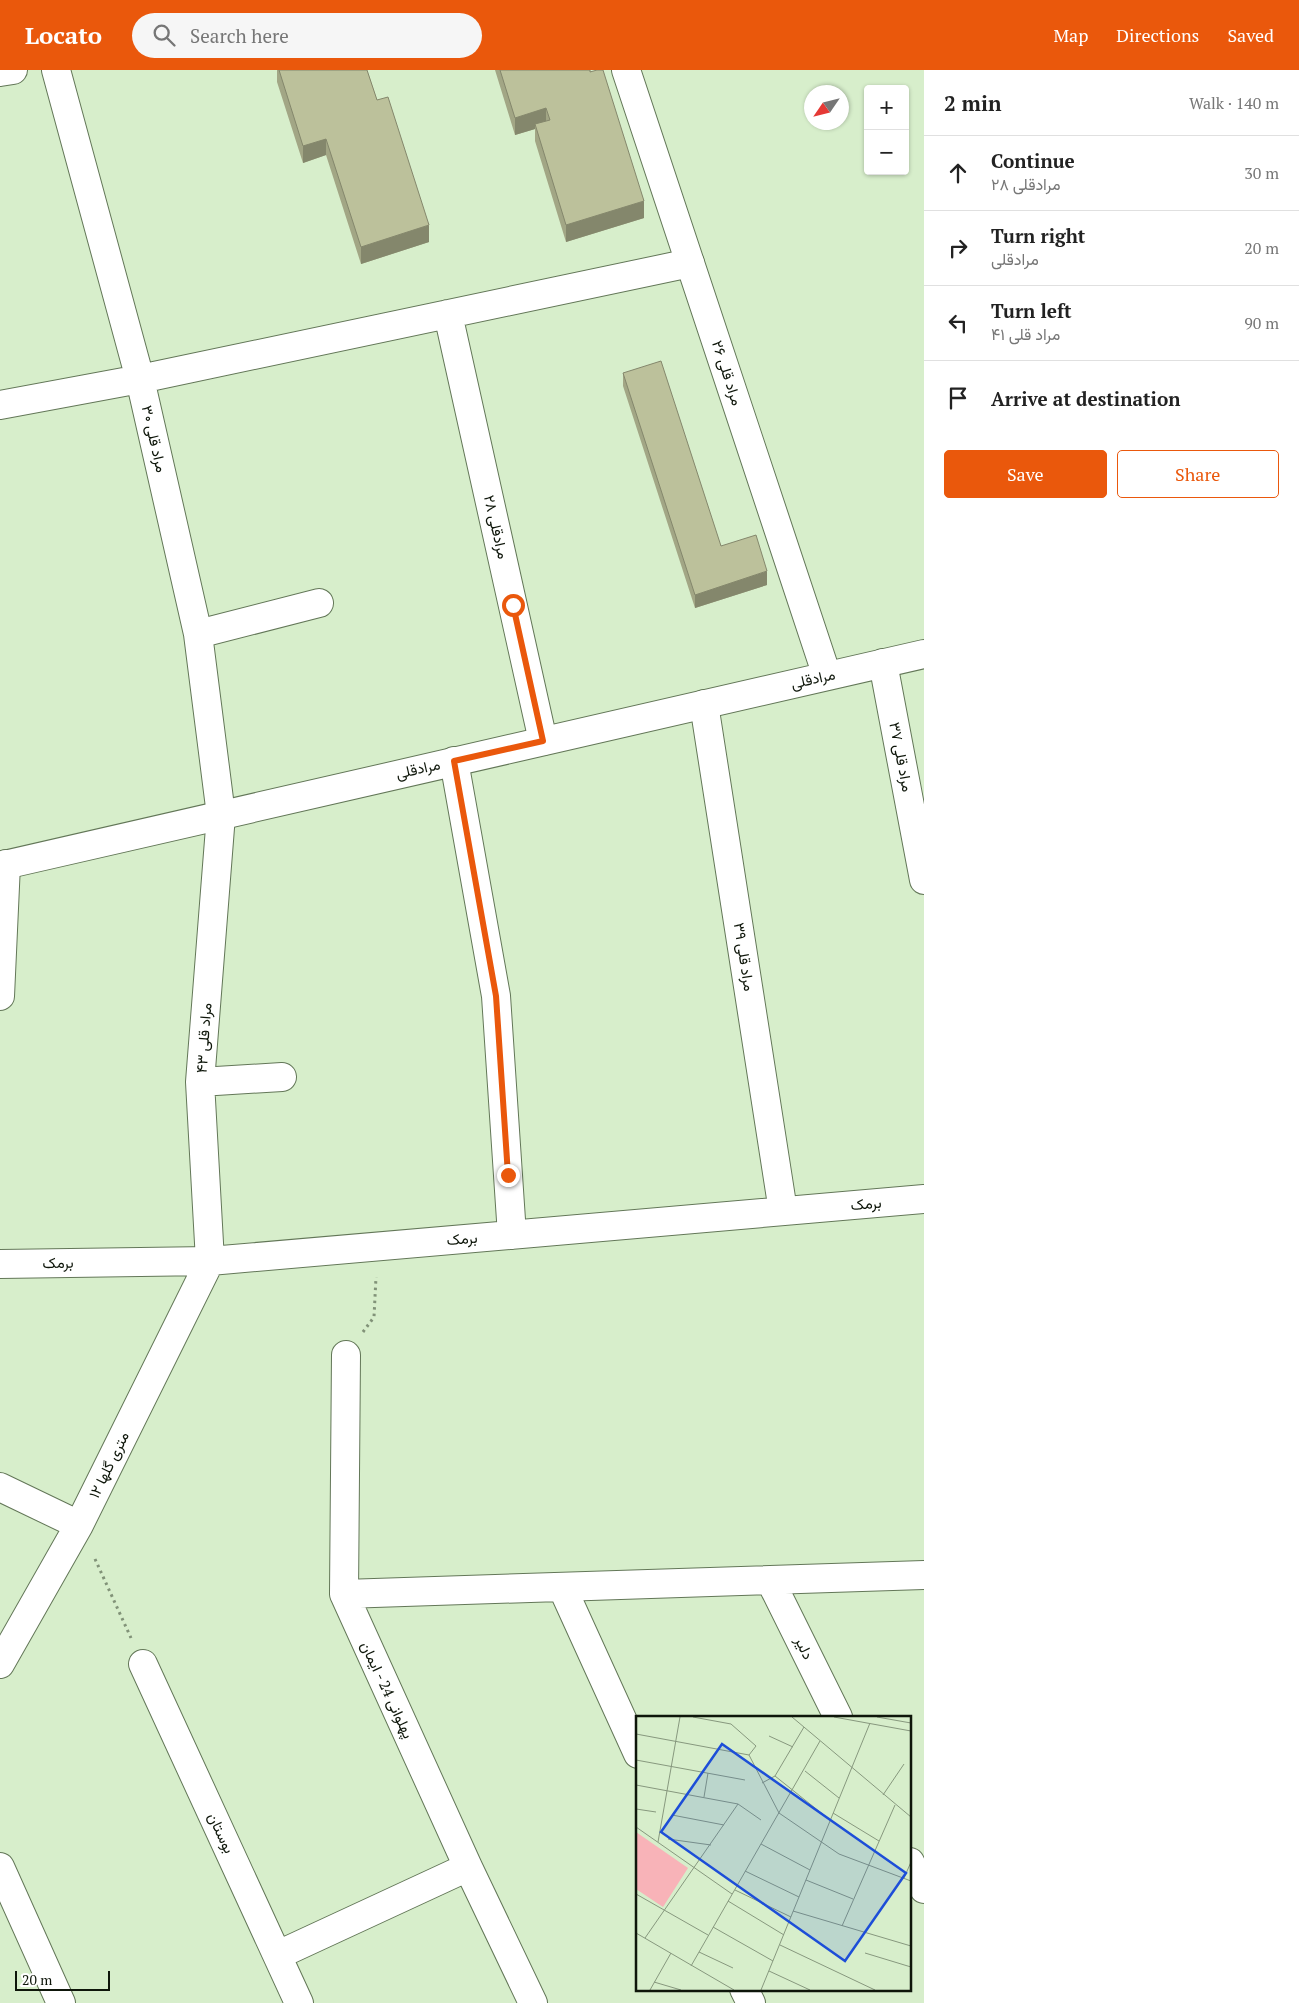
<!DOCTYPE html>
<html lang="en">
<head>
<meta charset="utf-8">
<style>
	body { margin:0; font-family:"PT Serif",Vazirmatn,serif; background:#f6f6f6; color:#222 }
	.controls { position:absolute; right:15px; top:15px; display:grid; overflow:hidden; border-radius:5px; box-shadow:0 1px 4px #0004 }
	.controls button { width:45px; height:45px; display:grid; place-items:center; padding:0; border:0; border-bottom:1px solid #e0e0e0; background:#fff; color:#222; font:25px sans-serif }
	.compass { position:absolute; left:804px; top:15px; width:45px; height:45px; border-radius:50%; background:#fff; box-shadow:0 1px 4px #0004; rotate:235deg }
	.scale { position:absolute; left:15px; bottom:12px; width:95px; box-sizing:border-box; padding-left:5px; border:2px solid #0e160a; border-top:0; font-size:14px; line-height:18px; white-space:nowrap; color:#0e160a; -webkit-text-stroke:4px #fff; paint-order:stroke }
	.stop { position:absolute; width:15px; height:15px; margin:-11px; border:4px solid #ea580c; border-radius:50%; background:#fff }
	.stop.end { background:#ea580c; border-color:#fff; box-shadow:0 1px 5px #0008 }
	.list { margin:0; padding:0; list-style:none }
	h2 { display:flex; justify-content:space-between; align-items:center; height:65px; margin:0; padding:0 20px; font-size:21px }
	h2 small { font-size:16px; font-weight:400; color:#767676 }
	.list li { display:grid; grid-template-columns:32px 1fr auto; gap:15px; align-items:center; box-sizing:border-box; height:75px; padding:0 20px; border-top:1px solid #e0e0e0 }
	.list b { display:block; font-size:19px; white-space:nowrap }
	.list p { margin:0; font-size:16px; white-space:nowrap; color:#767676 }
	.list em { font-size:16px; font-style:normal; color:#767676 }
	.actions { display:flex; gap:10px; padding:15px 20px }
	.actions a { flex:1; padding:11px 0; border:1px solid #ea580c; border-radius:5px; text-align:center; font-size:18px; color:#ea580c }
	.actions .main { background:#ea580c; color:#fff }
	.icon { flex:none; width:28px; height:28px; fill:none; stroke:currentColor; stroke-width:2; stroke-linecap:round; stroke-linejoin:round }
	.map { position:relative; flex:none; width:924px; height:1933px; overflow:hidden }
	header { display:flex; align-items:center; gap:30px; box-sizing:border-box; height:70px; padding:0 25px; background:#ea580c; color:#fff }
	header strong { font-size:24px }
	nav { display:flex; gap:28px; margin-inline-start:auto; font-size:18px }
	.search { width:350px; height:45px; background:#f6f6f6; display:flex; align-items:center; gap:12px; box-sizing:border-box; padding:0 18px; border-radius:28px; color:#767676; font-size:19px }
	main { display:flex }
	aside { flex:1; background:#fff }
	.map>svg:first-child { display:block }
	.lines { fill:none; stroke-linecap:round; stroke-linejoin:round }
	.minor-casing { stroke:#637758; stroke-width:30 }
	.tertiary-casing { stroke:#637758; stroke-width:30 }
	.path { stroke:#819278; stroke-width:3; stroke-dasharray:2.5 4; stroke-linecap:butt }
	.minor { stroke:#fff; stroke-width:28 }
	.tertiary { stroke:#fff; stroke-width:28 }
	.wall { fill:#a2a685 }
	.shaded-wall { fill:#84876c }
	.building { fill:#bcc19b; stroke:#84876c }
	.route { stroke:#ea580c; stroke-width:6 }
	.labels { text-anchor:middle; stroke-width:4.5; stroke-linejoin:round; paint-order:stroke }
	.street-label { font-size:15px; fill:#0e160a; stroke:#fff }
	.inset-road { fill:none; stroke:#87987e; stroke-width:1 }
	.view { fill:#1d4ed8; fill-opacity:0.15; stroke:#1d4ed8; stroke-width:2.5 }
	.inset-edge { fill:none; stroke:#0e160a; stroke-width:2.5 }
</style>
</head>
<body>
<header>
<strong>Locato</strong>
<div class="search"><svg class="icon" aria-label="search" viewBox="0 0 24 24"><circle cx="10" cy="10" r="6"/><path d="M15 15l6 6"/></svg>Search here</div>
<nav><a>Map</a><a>Directions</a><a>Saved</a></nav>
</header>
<main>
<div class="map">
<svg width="924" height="1933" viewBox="0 0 924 1933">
	<rect width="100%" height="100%" fill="#d7eecb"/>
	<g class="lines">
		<defs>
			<path id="minor" d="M 0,2 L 13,0
				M 448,244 L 543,671
				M 0,335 L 140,309 L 690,193
				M 198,564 L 319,533
				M 883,593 L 924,810
				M 704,634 L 783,1141
				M 454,691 L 496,926 L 512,1165
				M 0,926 L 6,794
				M 200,1012 L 282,1007
				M 0,1194 L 210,1191 L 924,1129
				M 346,1285 L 344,1524 L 468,1797 L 533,1933
				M 0,1417 L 79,1455
				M 770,1510 L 838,1647
				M 562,1517 L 638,1684
				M 344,1524 L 924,1505
				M 0,1594 L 79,1455 L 210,1191 L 200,1012 L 221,745 L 198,564 L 140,309 L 56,0
				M 143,1594 L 299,1933
				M 910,1792 L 924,1819
				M 0,1797 L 61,1933
				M 278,1885 L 468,1797
				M 744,1919 L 751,1933"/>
			<path id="tertiary" d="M 626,0 L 827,606
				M 0,796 L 924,584"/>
		</defs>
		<use href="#minor" class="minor-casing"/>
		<use href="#tertiary" class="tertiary-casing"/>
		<path class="path" d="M 363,1262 L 374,1247 L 376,1207
			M 95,1489 L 131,1568"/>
		<use href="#minor" class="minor"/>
		<use href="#tertiary" class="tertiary"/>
	</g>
	<path class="wall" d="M 277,0 L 367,0 L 377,30 L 429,172 L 361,194 L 326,85 L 303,93 L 277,12 Z
		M 495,0 L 590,0 L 644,148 L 566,172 L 535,71 L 535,59 L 515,65 Z
		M 623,303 L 721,476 L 767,515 L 695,538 L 623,316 Z"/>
	<path class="shaded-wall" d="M 546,38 L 546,55 L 535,54 L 535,59 L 515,65 L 515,48 Z
		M 326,69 L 326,85 L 303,93 L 303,76 Z
		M 644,131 L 644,148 L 566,172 L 566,155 Z
		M 429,155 L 429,172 L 361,194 L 361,177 Z
		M 767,501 L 767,515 L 695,538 L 695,525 Z"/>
	<path class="building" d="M 279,0 L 367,0 L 377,30 L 388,27 L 429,155 L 361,177 L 326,69 L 303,76 Z
		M 500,0 L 590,0 L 590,2 L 597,0 L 603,0 L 644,131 L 566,155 L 535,54 L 550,50 L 546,38 L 515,48 Z
		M 661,291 L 721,476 L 756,465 L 767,501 L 695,525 L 623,303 Z"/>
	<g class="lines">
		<path class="route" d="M 508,1105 L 496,926 L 454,691 L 543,671 L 513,535"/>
	</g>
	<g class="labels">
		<g class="street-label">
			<text transform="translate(727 303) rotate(72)" y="5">مراد قلی ۲۶</text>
			<text transform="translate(154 369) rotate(77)" y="5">مراد قلی ۳۰</text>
			<text transform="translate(496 457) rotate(77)" y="5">مرادقلی ۲۸</text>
			<text transform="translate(813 609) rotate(-13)" y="5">مرادقلی</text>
			<text transform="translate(901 687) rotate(79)" y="5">مراد قلی ۳۷</text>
			<text transform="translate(418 699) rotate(-13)" y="5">مرادقلی</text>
			<text transform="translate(744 887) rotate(81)" y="5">مراد قلی ۳۹</text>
			<text transform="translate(204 968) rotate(-86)" y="5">مراد قلی ۴۳</text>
			<text transform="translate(866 1134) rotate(-5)" y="5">برمک</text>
			<text transform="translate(462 1169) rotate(-5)" y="5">برمک</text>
			<text transform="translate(58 1193) rotate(-1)" y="5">برمک</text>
			<text transform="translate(109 1395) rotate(-64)" y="5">۱۲ متری گلها</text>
			<text transform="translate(804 1578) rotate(64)" y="5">دلیر</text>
			<text transform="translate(387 1620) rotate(65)" y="5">پهلوانی 24 - ایمان</text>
			<text transform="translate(221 1763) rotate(65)" y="5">بوستان</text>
		</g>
	</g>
	<g transform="translate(636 1646)">
		<rect width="275" height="275" fill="#d7eecb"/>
		<path d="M 0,116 L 52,152 L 27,191 L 0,173 Z" fill="#f8b3b8"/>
		<path class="inset-road" d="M 57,1 L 95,8 L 120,30 L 113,39M 156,1 L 275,101M 198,1 L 275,15M 241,1 L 275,7M 0,18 L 113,39 L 143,97 L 203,138 L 275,165M 133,20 L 157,31M 0,44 L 109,64M 169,55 L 203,82M 139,60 L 194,104M 126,67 L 139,60 L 168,11M 0,69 L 102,88 L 125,104M 247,79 L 268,48M 68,81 L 72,57M 0,93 L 20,96M 197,97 L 243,125M 36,99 L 88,109M 0,111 L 96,178M 32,123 L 75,129M 22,126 L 44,1M 125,128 L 174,154M 109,155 L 163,181M 268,162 L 275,146M 170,164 L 217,183M 99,174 L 155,201M 0,178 L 72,219M 92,185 L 148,219M 157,195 L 275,230M 206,210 L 259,89M 77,211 L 137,245M 0,217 L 98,274M 9,222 L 102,88M 144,229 L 239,274M 63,236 L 97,252M 229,237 L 275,251M 55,250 L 184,25M 133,255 L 174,274M 18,266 L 45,274M 14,274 L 35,237M 125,274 L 234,7"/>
		<path class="view" d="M 86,28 L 270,157 L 209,245 L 25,116 Z"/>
		<rect width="275" height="275" class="inset-edge"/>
	</g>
</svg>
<div class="controls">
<button>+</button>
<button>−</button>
</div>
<svg class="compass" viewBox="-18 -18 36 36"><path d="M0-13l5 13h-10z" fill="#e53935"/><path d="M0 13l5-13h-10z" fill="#767676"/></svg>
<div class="scale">20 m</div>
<div class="stop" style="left:513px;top:535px"></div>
<div class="stop end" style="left:508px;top:1105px"></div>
</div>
<aside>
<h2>2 min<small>Walk · 140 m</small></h2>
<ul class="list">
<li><svg class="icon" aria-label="ahead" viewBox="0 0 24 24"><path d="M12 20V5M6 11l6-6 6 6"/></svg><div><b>Continue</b><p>مرادقلی ۲۸</p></div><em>30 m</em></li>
<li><svg class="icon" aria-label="right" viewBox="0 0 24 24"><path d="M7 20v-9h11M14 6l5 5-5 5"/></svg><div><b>Turn right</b><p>مرادقلی</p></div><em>20 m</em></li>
<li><svg class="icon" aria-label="left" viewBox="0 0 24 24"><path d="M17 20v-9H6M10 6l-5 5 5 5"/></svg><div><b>Turn left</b><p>مراد قلی ۴۱</p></div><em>90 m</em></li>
<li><svg class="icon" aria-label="arrive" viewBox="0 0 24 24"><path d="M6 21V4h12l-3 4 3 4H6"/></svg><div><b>Arrive at destination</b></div></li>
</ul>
<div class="actions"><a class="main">Save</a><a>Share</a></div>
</aside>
</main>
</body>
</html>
